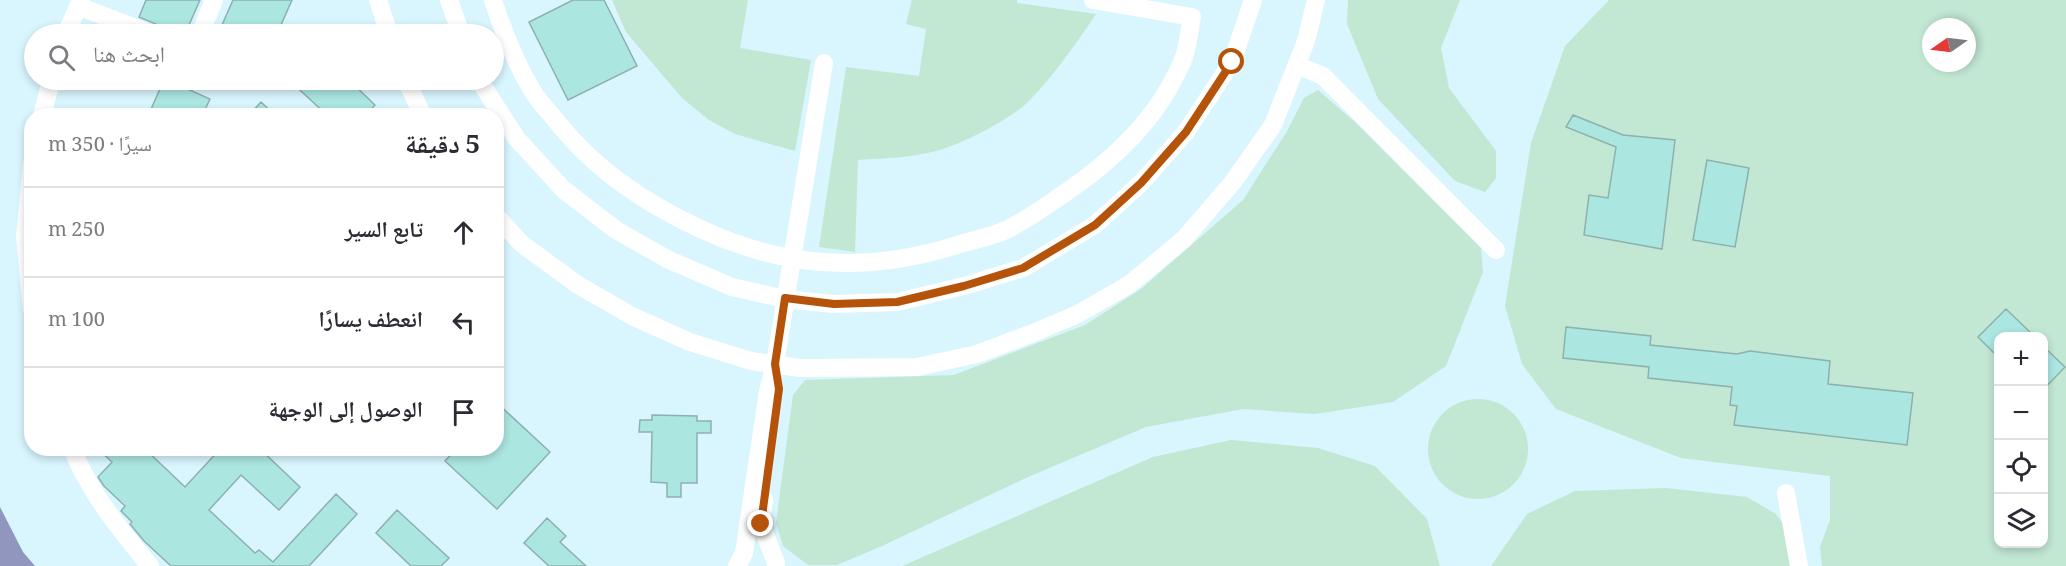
<!DOCTYPE html>
<html lang="ar">
<head>
<meta charset="utf-8">
<style>
	body { margin:0; font-family:Georgia,"Noto Naskh Arabic",serif; background:#f7f7f7; color:#2b2b33; direction:rtl }
	.controls { position:absolute; right:18px; bottom:18px; display:grid; overflow:hidden; border-radius:12px; box-shadow:0 3px 9px #0003 }
	.controls button { width:54px; height:54px; display:grid; place-items:center; padding:0; border:0; border-bottom:2px solid #e1e1e2; background:#fff; color:#2b2b33; font:30px sans-serif }
	.compass { position:absolute; left:1922px; top:18px; width:54px; height:54px; border-radius:50%; background:#fff; box-shadow:0 3px 9px #0003; rotate:256deg }
	.stop { position:absolute; width:18px; height:18px; margin:-14px; border:4px solid #b45309; border-radius:50%; background:#fff }
	.stop.end { background:#b45309; border-color:#fff; box-shadow:0 2px 6px #0008 }
	.list { margin:0; padding:0; list-style:none }
	h2 { display:flex; justify-content:space-between; align-items:center; height:78px; margin:0; padding:0 24px; font-size:26px }
	h2 small { font-size:20px; font-weight:400; color:#7c7c81 }
	.list li { display:grid; grid-template-columns:39px 1fr auto; gap:18px; align-items:center; box-sizing:border-box; height:90px; padding:0 24px; border-top:2px solid #e1e1e2 }
	.list b { display:block; font-size:22px; white-space:nowrap }
	.list em { font-size:20px; font-style:normal; color:#7c7c81 }
	.icon { flex:none; width:33px; height:33px; fill:none; stroke:currentColor; stroke-width:2; stroke-linecap:round; stroke-linejoin:round }
	.map { position:relative; flex:none; width:2066px; height:566px; overflow:hidden; direction:ltr }
	.search { position:absolute; background:#fff; box-shadow:0 3px 9px #0003; left:24px; top:24px; width:480px; height:66px; display:flex; align-items:center; gap:15px; box-sizing:border-box; padding:0 21px; border-radius:33px; color:#7c7c81; font-size:22px }
	.panel { position:absolute; background:#fff; box-shadow:0 3px 9px #0003; left:24px; top:108px; width:480px; height:348px; border-radius:24px; direction:rtl }
	.map>svg:first-child { display:block }
	.green { fill:#c2e7d3; fill-rule:evenodd }
	.water { fill:#9096be }
	.building { fill:#abe6e1; stroke:#8db1ae; stroke-width:1.5 }
	.lines { fill:none; stroke-linecap:round; stroke-linejoin:round }
	.street { stroke:#fff; stroke-width:18 }
	.route { stroke:#b45309; stroke-width:8 }
</style>
</head>
<body>
<div class="map">
<svg width="2066" height="566" viewBox="0 0 2066 566">
	<rect width="100%" height="100%" fill="#d9f5fe"/>
	<path class="green" d="M 612,0 L 748,0 L 740,48 L 811,60 L 795,151 L 735,134 L 709,120 L 682,98 L 626,32 Z
		M 912,0 L 1017,0 L 1017,3 L 1096,14 C 1076,44 1054,75 1029,101 C 1011,119 960,145 936,151 C 911,158 884,158 858,160 L 855,252 L 819,247 L 846,67 L 919,76 L 926,29 L 906,24 Z
		M 1348,0 L 1460,0 L 1441,48 L 1449,88 L 1496,151 L 1496,178 L 1485,192 L 1455,181 L 1378,99 L 1347,24 Z
		M 1609,0 L 2066,0 L 2066,566 L 1822,566 L 1820,547 L 1830,520 L 1830,476 L 1681,458 L 1556,409 L 1522,364 L 1505,306 L 1531,143 L 1565,46 ZM 1931,27 L 1967,27 L 1967,63 L 1931,63 ZM 1998,336 L 2044,336 L 2044,544 L 1998,544 Z
		M 1318,90 L 1355,122 L 1481,248 L 1483,272 L 1446,366 L 1393,402 L 1315,414 L 1243,409 L 1146,427 L 1028,477 L 882,546 L 837,565 L 808,565 L 783,546 L 776,523 L 793,395 L 805,380 L 954,375 L 1085,325 L 1141,289 L 1243,200 L 1286,133 L 1304,98 Z
		M1428 449a50 50 0 1 1 100 0a50 50 0 1 1-100 0Z
		M 1231,440 L 1318,448 L 1375,466 L 1427,519 L 1440,566 L 902,566 L 1153,457 Z
		M 1666,488 L 1747,497 L 1776,514 L 1797,544 L 1798,566 L 1491,566 L 1527,514 L 1575,491 Z"/>
	<path class="water" d="M 0,507 L 23,552 L 35,566 L 0,566 Z"/>
	<path class="building" d="M 146,0 L 200,0 L 185,34 L 169,34 L 162,31 L 156,24 L 139,17 Z
		M 233,0 L 292,0 L 277,34 L 218,34 Z
		M 573,0 L 604,0 L 637,66 L 568,100 L 529,22 Z
		M 164,80 L 168,80 L 210,99 L 202,116 L 148,116 Z
		M 289,80 L 349,80 L 375,105 L 365,116 L 328,116 Z
		M 261,102 L 276,116 L 248,116 Z
		M 1573,115 L 1623,135 L 1675,140 L 1662,249 L 1584,235 L 1589,195 L 1608,198 L 1616,147 L 1566,127 Z
		M 1707,160 L 1749,168 L 1735,247 L 1693,240 Z
		M 2006,309 L 2034,336 L 1998,336 L 1998,357 L 1978,337 Z
		M 1566,327 L 1651,336 L 1650,345 L 1737,354 L 1750,351 L 1830,361 L 1828,384 L 1913,393 L 1907,445 L 1734,425 L 1737,406 L 1730,405 L 1732,387 L 1648,378 L 1649,367 L 1563,358 Z
		M 2043,346 L 2065,367 L 2043,390 Z
		M 496,402 L 550,452 L 497,509 L 445,461 L 457,448 L 496,448 Z
		M 652,415 L 697,416 L 697,421 L 711,421 L 711,433 L 697,433 L 697,483 L 681,483 L 681,497 L 667,497 L 667,483 L 651,482 L 652,432 L 639,432 L 640,420 L 652,420 Z
		M 97,448 L 144,448 L 185,487 L 221,448 L 259,448 L 300,487 L 279,510 L 241,475 L 209,510 L 255,553 L 259,550 L 273,562 L 336,494 L 357,514 L 309,566 L 171,566 L 144,541 L 130,524 L 132,522 L 121,511 L 125,506 L 104,486 L 98,477 L 112,462 Z
		M 397,510 L 449,558 L 441,566 L 411,566 L 376,533 Z
		M 547,518 L 566,536 L 560,542 L 586,566 L 549,566 L 524,543 Z"/>
	<g class="lines">
		<path class="street" d="M 378,0 L 389,34
			M 449,0 L 461,34
			M 493,0 C 503,31 515,62 532,90 C 536,98 543,105 549,112 C 580,152 610,178 653,204 C 753,263 845,280 957,245 C 973,240 991,237 1006,230 C 1027,220 1046,206 1065,193 C 1115,159 1158,118 1182,62 C 1188,49 1189,31 1192,17 L 1093,0
			M 78,6 L 151,34
			M 66,34 L 81,0
			M 200,34 L 214,0
			M 1297,65 L 1323,76 L 1496,250
			M 406,80 L 423,116
			M 479,80 L 517,139 L 564,190 L 616,230 L 669,260 L 732,287 L 785,299 L 834,304 L 897,302 L 964,286 L 1023,268 L 1095,225 L 1141,183 L 1186,132 L 1232,62 L 1253,0
			M 42,116 L 51,80
			M 32,164 L 25,237 L 32,310
			M 496,216 L 522,244 L 578,285 L 634,317 L 690,342 L 751,361 L 800,368 L 917,367 L 977,354 L 1033,333 L 1078,314 L 1130,284 L 1184,239 L 1233,182 L 1273,125 L 1306,41 L 1316,0
			M 72,448 C 89,492 121,531 150,566
			M 1786,493 L 1799,566
			M 764,500 L 761,524 L 776,563
			M 737,566 L 744,553 L 768,391 L 775,364 L 824,63"/>
	</g>
	<g class="lines">
		<path class="route" d="M 761,524 L 779,389 L 775,364 L 785,298 L 834,304 L 897,302 L 964,286 L 1023,268 L 1095,225 L 1141,183 L 1186,132 L 1232,62"/>
	</g>
</svg>
<div class="controls">
<button>+</button>
<button>−</button>
<button><svg class="icon" aria-label="locate" viewBox="0 0 24 24"><circle cx="12" cy="12" r="6"/><path d="M12 2v4M12 18v4M2 12h4M18 12h4"/></svg></button>
<button><svg class="icon" aria-label="layers" viewBox="0 0 24 24"><path d="M12 4l9 5-9 5-9-5zM3 14l9 5 9-5"/></svg></button>
</div>
<svg class="compass" viewBox="-18 -18 36 36"><path d="M0-13l5 13h-10z" fill="#e53935"/><path d="M0 13l5-13h-10z" fill="#7c7c81"/></svg>
<div class="stop" style="left:1232px;top:62px"></div>
<div class="stop end" style="left:761px;top:524px"></div>
<div class="search"><svg class="icon" aria-label="search" viewBox="0 0 24 24"><circle cx="10" cy="10" r="6"/><path d="M15 15l6 6"/></svg>ابحث هنا</div>
<section class="panel">
<h2>5 دقيقة<small>سيرًا · 350 m</small></h2>
<ul class="list">
<li><svg class="icon" aria-label="ahead" viewBox="0 0 24 24"><path d="M12 20V5M6 11l6-6 6 6"/></svg><div><b>تابع السير</b></div><em>250 m</em></li>
<li><svg class="icon" aria-label="left" viewBox="0 0 24 24"><path d="M17 20v-9H6M10 6l-5 5 5 5"/></svg><div><b>انعطف يسارًا</b></div><em>100 m</em></li>
<li><svg class="icon" aria-label="arrive" viewBox="0 0 24 24"><path d="M6 21V4h12l-3 4 3 4H6"/></svg><div><b>الوصول إلى الوجهة</b></div></li>
</ul>
</section>
</div>
</body>
</html>
